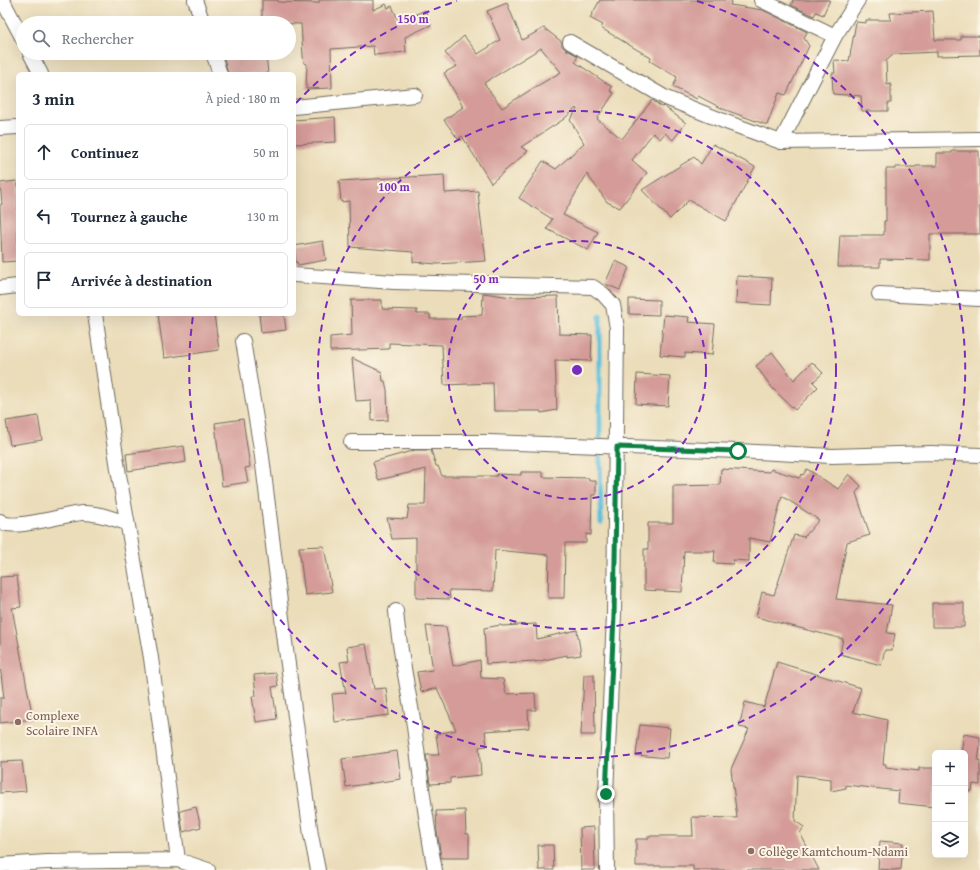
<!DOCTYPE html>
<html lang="fr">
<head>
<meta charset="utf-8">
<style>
	body { margin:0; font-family:"Gentium Book Plus",serif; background:#f6f6f7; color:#1f2937 }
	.controls { position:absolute; right:12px; bottom:12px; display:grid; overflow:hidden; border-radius:6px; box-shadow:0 4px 16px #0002 }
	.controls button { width:36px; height:36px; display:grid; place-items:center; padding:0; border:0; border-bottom:1px solid #e0e1e3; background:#fff; color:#1f2937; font:20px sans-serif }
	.stop { position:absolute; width:12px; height:12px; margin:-9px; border:3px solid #0b8043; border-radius:50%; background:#fff }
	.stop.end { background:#0b8043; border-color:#fff; box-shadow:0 1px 4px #0008 }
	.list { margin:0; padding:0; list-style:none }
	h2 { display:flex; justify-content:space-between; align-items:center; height:52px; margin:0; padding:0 16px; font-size:17px }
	h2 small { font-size:13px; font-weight:400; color:#747a83 }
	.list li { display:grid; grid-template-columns:26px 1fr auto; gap:12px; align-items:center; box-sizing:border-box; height:56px; margin:0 8px 8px; padding:0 8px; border:1px solid #e0e1e3; border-radius:6px }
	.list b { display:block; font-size:15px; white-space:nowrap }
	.list em { font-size:13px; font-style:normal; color:#747a83 }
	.icon { flex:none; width:22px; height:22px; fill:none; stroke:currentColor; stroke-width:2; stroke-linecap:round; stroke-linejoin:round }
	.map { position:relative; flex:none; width:980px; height:870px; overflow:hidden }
	.search { position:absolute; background:#fff; box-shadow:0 4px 16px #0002; left:16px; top:16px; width:280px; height:44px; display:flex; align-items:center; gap:10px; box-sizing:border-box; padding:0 14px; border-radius:22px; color:#747a83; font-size:15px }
	.panel { position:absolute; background:#fff; box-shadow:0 4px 16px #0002; left:16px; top:72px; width:280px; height:244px; border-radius:6px }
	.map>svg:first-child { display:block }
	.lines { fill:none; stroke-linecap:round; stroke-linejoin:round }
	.stream { stroke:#5fbfdd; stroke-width:5 }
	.building { fill:#d49b98; fill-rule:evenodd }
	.street-casing { stroke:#6e695d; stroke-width:16 }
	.street { stroke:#fff; stroke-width:14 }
	.route { stroke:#0b8043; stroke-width:5 }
	.ring { fill:none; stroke:#7b2cbf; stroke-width:2; stroke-dasharray:7 5 }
	.education-dot { fill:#8d6e63; stroke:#fcf5e5; stroke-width:1.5 }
	.labels { text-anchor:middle; stroke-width:4; stroke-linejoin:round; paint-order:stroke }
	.education-label { font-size:13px; fill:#785e54; stroke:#fcf5e5; text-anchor:start }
	.centre { fill:#7b2cbf; stroke:#fcf5e5; stroke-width:2 }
	.ring-label { font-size:12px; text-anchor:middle; font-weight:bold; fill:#7b2cbf; stroke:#fcf5e5; stroke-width:4; stroke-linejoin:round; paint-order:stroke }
</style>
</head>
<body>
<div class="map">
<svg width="980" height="870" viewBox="0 0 980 870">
	<rect width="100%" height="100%" fill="#fcf5e5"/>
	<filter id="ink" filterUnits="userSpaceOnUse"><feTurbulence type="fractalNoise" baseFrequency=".025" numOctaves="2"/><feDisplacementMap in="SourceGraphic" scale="8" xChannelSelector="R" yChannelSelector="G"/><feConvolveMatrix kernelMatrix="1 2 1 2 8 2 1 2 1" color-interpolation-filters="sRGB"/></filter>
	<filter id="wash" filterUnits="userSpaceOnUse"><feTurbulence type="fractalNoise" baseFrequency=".012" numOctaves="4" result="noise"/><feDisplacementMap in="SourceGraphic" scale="16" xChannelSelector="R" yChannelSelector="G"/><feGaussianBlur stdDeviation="0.9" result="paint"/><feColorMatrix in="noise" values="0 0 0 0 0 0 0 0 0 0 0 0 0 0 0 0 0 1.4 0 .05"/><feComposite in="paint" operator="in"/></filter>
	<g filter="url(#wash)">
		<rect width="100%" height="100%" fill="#ebddba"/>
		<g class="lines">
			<path class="stream" d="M 600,437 L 600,316
				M 600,452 L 601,523"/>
		</g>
		<g id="blocks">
			<path class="building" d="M 262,0 L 278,0 L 278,2 L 319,3 L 319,0 L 373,0 L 373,10 L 386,4 L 388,8 L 392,6 L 399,22 L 425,10 L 431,25 L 405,37 L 406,52 L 374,55 L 373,46 L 331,49 L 332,88 L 306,89 L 307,64 L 304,63 L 303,56 L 301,24 L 262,23 Z
				M 600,0 L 732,0 L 730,5 L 763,10 L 807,32 L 804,38 L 809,46 L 786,95 L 779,93 L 767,125 L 723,109 L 698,96 L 697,99 L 673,87 L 677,77 L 650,61 L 651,58 L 601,28 L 603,25 L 590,18 Z
				M 792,0 L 830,0 L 823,15 L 816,12 L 814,16 L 791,5 L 793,1 Z
				M 507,3 L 522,40 L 544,28 L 562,42 L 562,46 L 565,49 L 578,56 L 575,62 L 612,87 L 610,91 L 614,93 L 597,119 L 622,139 L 652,100 L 662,107 L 663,106 L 665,107 L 686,123 L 673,140 L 665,133 L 660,139 L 653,133 L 632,160 L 647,173 L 620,208 L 607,202 L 587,174 L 563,215 L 598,232 L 588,250 L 547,229 L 552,219 L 519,198 L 543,161 L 556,169 L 584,143 L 570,120 L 577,109 L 576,108 L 564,119 L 521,147 L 528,151 L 491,183 L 462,136 L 458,139 L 444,120 L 463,107 L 444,73 L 457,66 L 445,53 L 464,36 L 478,54 L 500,40 L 487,11 ZM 541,48 L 561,72 L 532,89 L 502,108 L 484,83 Z
				M 933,11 L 935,40 L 961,40 L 961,36 L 979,36 L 980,55 L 937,56 L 937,52 L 894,54 L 886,61 L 887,85 L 891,84 L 891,103 L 888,103 L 888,111 L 862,111 L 861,96 L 833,94 L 832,73 L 835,73 L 834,60 L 849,61 L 856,22 L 866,23 L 866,20 L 891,20 L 890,13 Z
				M 223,53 L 266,53 L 268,74 L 228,74 Z
				M 335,117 L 336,142 L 294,144 L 294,120 Z
				M 713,144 L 755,167 L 726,221 L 689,200 L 670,219 L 642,190 L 694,157 L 701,164 Z
				M 952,151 L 979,151 L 980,234 L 930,234 L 930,260 L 880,259 L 880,267 L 838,267 L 840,235 L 884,235 L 884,221 L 886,221 L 886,169 L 895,169 L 895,167 L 916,167 L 916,166 L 937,166 L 937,153 L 952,153 Z
				M 444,175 L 445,193 L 478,191 L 480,212 L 486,261 L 437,264 L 413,262 L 413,252 L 350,247 L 349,201 L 341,202 L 339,181 Z
				M 16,181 L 17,184 L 18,184 L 18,261 L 2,262 L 0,205 L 2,204 L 0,183 Z
				M 323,241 L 326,260 L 298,265 L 297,262 L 296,263 L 294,246 Z
				M 615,261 L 629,267 L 620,290 L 605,284 Z
				M 737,276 L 772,278 L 771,305 L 736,303 Z
				M 483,293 L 512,297 L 558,296 L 559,334 L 592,335 L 591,361 L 555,360 L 557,410 L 541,413 L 541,411 L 494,411 L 493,383 L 444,385 L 442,345 L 389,343 L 389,349 L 330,351 L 330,337 L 352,335 L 351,300 L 382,300 L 382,309 L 417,310 L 417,314 L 430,314 L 430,319 L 461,319 L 461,316 L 482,315 Z
				M 629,299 L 659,300 L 659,315 L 629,314 Z
				M 158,314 L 214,314 L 219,350 L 164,358 Z
				M 259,314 L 284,314 L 286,330 L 261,333 Z
				M 664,315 L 689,317 L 688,322 L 715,324 L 712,355 L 685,353 L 685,357 L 660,355 Z
				M 772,352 L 794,380 L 812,362 L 823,373 L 813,382 L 818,387 L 795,410 L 773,389 L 756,366 Z
				M 352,358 L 382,372 L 383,381 L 385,381 L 387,390 L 388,420 L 372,421 L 371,400 L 356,401 Z
				M 637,374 L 670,376 L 668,406 L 636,404 Z
				M 38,416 L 42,440 L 10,445 L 6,421 Z
				M 243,419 L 250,467 L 245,468 L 248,482 L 222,486 L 215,423 Z
				M 184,446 L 186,462 L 128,471 L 126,454 Z
				M 415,450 L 431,450 L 436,466 L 438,466 L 442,476 L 497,476 L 497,474 L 521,475 L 521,472 L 543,472 L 543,477 L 589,478 L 589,481 L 596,481 L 596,495 L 592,495 L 591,535 L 586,534 L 586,543 L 565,543 L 564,598 L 548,598 L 549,555 L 495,550 L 493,591 L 449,590 L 450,599 L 416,598 L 416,538 L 392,539 L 387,518 L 407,519 L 409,505 L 425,505 L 426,469 L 378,480 L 373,462 Z
				M 721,469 L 770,472 L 771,469 L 799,478 L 802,474 L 803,475 L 807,469 L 838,489 L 849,474 L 861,486 L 856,493 L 870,535 L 847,542 L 836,599 L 892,605 L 887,633 L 895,634 L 892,650 L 885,650 L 881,665 L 840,654 L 843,639 L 756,617 L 762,592 L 774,595 L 794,535 L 804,537 L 819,520 L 782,496 L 770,542 L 749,538 L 749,561 L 733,560 L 733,564 L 714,563 L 715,551 L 684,551 L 682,592 L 644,590 L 644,549 L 648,549 L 648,523 L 673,523 L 673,486 L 720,485 Z
				M 324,546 L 332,592 L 305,595 L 299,547 Z
				M 17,576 L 21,607 L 12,608 L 33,719 L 0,723 L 0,698 L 4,698 L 0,666 L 0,577 Z
				M 932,603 L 964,603 L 964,627 L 932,627 Z
				M 536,624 L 537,639 L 577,630 L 581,655 L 567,657 L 567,655 L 535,662 L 535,661 L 486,664 L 484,628 L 501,625 L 502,626 Z
				M 426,626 L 446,627 L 453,666 L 480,660 L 481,678 L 503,679 L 506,694 L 535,693 L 536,710 L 528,710 L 529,728 L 485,731 L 487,746 L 479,747 L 481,775 L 450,778 L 450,783 L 430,784 L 426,755 L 439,755 L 436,734 L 456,730 L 437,688 L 421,692 L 417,672 L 433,670 Z
				M 366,644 L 374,689 L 386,688 L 389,715 L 335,722 L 332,694 L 346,693 L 340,662 L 349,661 L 347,647 Z
				M 777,662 L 861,688 L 853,712 L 887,720 L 883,764 L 886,764 L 886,767 L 919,771 L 919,768 L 935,768 L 935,807 L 898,803 L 899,791 L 846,785 L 846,788 L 831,791 L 831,779 L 797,775 L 795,821 L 804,827 L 800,833 L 819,870 L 693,870 L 693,866 L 636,866 L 636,839 L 648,839 L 648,836 L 693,836 L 692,817 L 737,818 L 731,769 L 749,729 L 739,727 L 745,702 L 764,707 Z
				M 276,673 L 278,686 L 272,687 L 277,719 L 256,722 L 252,696 L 256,696 L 254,675 Z
				M 584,675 L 594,675 L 595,735 L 581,735 Z
				M 640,725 L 670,728 L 667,758 L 636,755 Z
				M 964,734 L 980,737 L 980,748 L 978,761 L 980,761 L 980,785 L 973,784 L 972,791 L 965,791 L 965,753 L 961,753 Z
				M 397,751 L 401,779 L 346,787 L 342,759 Z
				M 22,761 L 26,791 L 0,793 L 0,762 Z
				M 196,807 L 201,827 L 183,832 L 180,811 Z
				M 465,810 L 466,834 L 469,834 L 469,858 L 441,858 L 437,831 L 436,811 Z
				M 594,827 L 595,870 L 581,870 L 580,828 Z
				M 880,841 L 903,843 L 901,869 L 893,870 L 878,869 Z
				M 538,845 L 553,845 L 554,870 L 539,870 Z"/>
		</g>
	</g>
	<g filter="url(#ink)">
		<use href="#blocks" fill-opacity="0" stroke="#6e695d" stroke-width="1"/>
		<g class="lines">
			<defs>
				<path id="street" d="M 195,0 L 203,23
					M 761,0 L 835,36
					M 4,3 L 23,39
					M 570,42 L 666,98 L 726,122 L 781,142 L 980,139
					M 30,53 L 41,74
					M 213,53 L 220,74
					M 294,107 L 415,95
					M 0,128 L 18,127
					M 781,142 L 835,36 L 858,0
					M 294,275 L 394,282 L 593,287 L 603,294 L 613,305 L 617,328 L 614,615 L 606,794 L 607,870
					M 0,288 L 18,286
					M 879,294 L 980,299
					M 95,314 L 118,469 L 151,658 L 178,860
					M 243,341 L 261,449 L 285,642 L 311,835 L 318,870
					M 351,442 L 489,442 L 738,451 L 832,456 L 931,453 L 980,455
					M 0,521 C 11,532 65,514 82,513 C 97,512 113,519 127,523
					M 396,611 C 399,648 407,683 413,719 C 420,770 425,820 435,870
					M 0,865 L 47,862 L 178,860 L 208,870"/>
			</defs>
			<use href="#street" class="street-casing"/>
			<use href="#street" class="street"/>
		</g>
	</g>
	<g class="lines" filter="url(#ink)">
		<path class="route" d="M 606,794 L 614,616 L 617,447 L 738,451"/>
	</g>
	<g class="ring">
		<circle cx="577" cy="370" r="129"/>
		<circle cx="577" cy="370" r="259"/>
		<path d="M296 103A388 388 0 0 1 457 1M697 1A388 388 0 1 1 193 316"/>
	</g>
	<g class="education-dot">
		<circle cx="18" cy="722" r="4"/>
		<circle cx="751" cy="851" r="4"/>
	</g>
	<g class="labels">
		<g class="education-label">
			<text x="26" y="720">Complexe<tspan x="26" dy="15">Scolaire INFA</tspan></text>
			<text x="759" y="856">Collège Kamtchoum-Ndami</text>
		</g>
	</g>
	<circle cx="577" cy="370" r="6" class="centre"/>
	<g class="ring-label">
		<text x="413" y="23">150 m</text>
		<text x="394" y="191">100 m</text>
		<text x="486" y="283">50 m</text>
	</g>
</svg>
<div class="controls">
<button>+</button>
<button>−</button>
<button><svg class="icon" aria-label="layers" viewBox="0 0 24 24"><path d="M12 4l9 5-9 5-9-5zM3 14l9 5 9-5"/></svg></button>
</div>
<div class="stop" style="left:738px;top:451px"></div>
<div class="stop end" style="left:606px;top:794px"></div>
<div class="search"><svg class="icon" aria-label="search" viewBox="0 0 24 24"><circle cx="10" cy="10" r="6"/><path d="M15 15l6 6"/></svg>Rechercher</div>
<section class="panel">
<h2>3 min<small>À pied · 180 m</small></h2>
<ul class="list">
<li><svg class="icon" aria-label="ahead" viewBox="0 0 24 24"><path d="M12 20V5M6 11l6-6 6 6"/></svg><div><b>Continuez</b></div><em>50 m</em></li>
<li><svg class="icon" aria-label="left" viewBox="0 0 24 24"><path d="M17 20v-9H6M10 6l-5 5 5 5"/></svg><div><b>Tournez à gauche</b></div><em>130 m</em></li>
<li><svg class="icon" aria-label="arrive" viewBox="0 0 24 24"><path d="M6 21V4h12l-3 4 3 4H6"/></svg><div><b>Arrivée à destination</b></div></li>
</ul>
</section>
</div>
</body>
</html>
